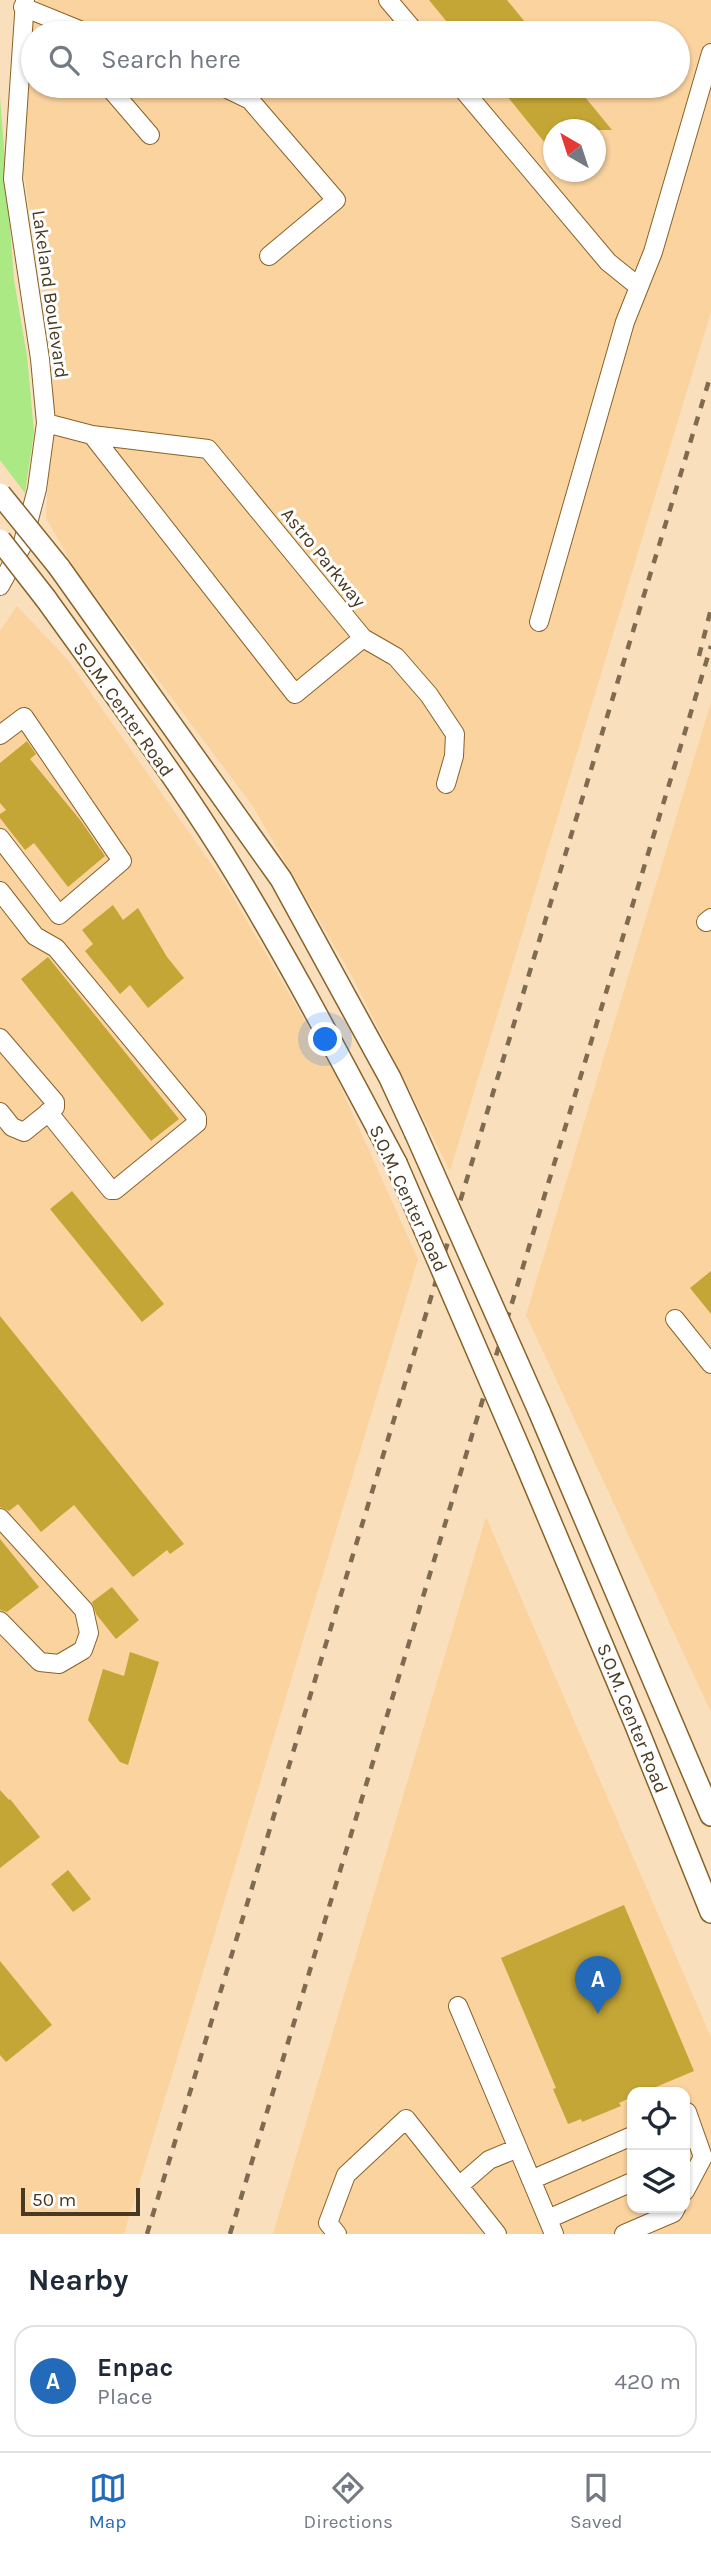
<!DOCTYPE html>
<html lang="en">
<head>
<meta charset="utf-8">
<style>
	body { margin:0; font-family:Karla,sans-serif; background:#f2f2f3; color:#1f2937 }
	.controls { position:absolute; right:21px; bottom:21px; display:grid; overflow:hidden; border-radius:14px; box-shadow:0 2px 5px #0004 }
	.controls button { width:63px; height:63px; display:grid; place-items:center; padding:0; border:0; border-bottom:2px solid #e0e1e3; background:#fff; color:#1f2937; font:35px sans-serif }
	.compass { position:absolute; left:543px; top:119px; width:63px; height:63px; border-radius:50%; background:#fff; box-shadow:0 2px 5px #0004; rotate:321deg }
	.scale { position:absolute; left:21px; bottom:18px; width:119px; box-sizing:border-box; padding-left:7px; border:4px solid #4a3921; border-top:0; font-size:19px; line-height:24px; white-space:nowrap; color:#4a3921; -webkit-text-stroke:5px #fff; paint-order:stroke }
	.you { position:absolute; left:326px; top:1040px; width:24px; height:24px; margin:-18px; border:5px solid #fff; border-radius:50%; background:#1a73e8; box-shadow:0 0 0 10px #1a73e833 }
	.badge { display:grid; place-items:center; width:46px; height:46px; border-radius:50%; background:#236aba; color:#fff; font-size:23px; font-weight:700 }
	.pin { position:absolute; translate:-50% -58px; filter:drop-shadow(0 2px 4px #0008) }
	.pin::after { content:''; position:absolute; top:37px; width:24px; height:21px; background:inherit; clip-path:polygon(0 0,100% 0,50% 100%) }
	.list { margin:0; padding:0; list-style:none }
	h2 { display:flex; justify-content:space-between; align-items:center; height:91px; margin:0; padding:0 28px; font-size:30px }
	h2 small { font-size:23px; font-weight:400; color:#747a83 }
	.list li { display:grid; grid-template-columns:46px 1fr auto; gap:21px; align-items:center; box-sizing:border-box; height:112px; margin:0 14px 14px; padding:0 14px; border:2px solid #e0e1e3; border-radius:21px }
	.list b { display:block; font-size:26px; white-space:nowrap }
	.list p { margin:0; font-size:23px; white-space:nowrap; color:#747a83 }
	.list em { font-size:23px; font-style:normal; color:#747a83 }
	.icon { flex:none; width:38px; height:38px; fill:none; stroke:currentColor; stroke-width:2; stroke-linecap:round; stroke-linejoin:round }
	.map { position:relative; flex:none; width:711px; height:2234px; overflow:hidden }
	.search { position:absolute; background:#fff; box-shadow:0 2px 5px #0004; left:21px; right:21px; top:21px; height:77px; display:flex; align-items:center; gap:18px; box-sizing:border-box; padding:0 24px; border-radius:38px; color:#747a83; font-size:26px }
	.sheet { height:217px; background:#fff }
	nav { display:flex; justify-content:space-around; align-items:center; box-sizing:border-box; height:98px; border-top:2px solid #e0e1e3; background:#fff; font-size:19px; color:#747a83 }
	nav a { display:grid; justify-items:center; gap:4px }
	nav .on { color:#236aba }
	.map>svg:first-child { display:block }
	.built { fill:#fad39f; fill-rule:evenodd }
	.green { fill:#aae983 }
	.building { fill:#c3a636 }
	.lines { fill:none; stroke-linecap:round; stroke-linejoin:round }
	.minor-casing { stroke:#896228; stroke-width:20 }
	.major-casing { stroke:#896228; stroke-width:24 }
	.minor { stroke:#fff; stroke-width:18 }
	.major { stroke:#fff; stroke-width:21 }
	.rail { stroke:#7f6b50; stroke-width:4.5; stroke-dasharray:9 9; stroke-linecap:butt }
	.major-bridge-casing { stroke:#896228; stroke-width:24; stroke-linecap:butt }
	.major-bridge { stroke:#fff; stroke-width:21 }
	.labels { text-anchor:middle; stroke-width:6; stroke-linejoin:round; paint-order:stroke }
	.street-label { font-size:19px; fill:#4a3921; stroke:#fff }
</style>
</head>
<body>
<div class="map">
<svg width="711" height="2234" viewBox="0 0 711 2234">
	<rect width="100%" height="100%" fill="#f9dfbc"/>
	<path class="built" d="M 38,0 L 711,0 L 711,312 L 450,1171 L 353,978 L 252,805 L 75,569 L 46,518 L 54,363 L 24,175 L 31,29 ZM 33,33 L 678,33 L 678,86 L 33,86 ZM 554,130 L 596,130 L 596,172 L 554,172 Z
		M 17,606 L 67,659 L 226,885 L 331,1066 L 418,1259 L 124,2234 L 0,2234 L 0,631 Z
		M 711,702 L 711,1712 L 526,1315 Z
		M 486,1517 L 711,2037 L 711,2234 L 273,2234 ZM 632,2092 L 685,2092 L 685,2208 L 632,2208 Z"/>
	<path class="green" d="M 0,97 L 14,280 L 27,356 L 34,432 L 25,493 L 0,460 Z"/>
	<path class="building" d="M 429,0 L 507,0 L 534,33 L 456,33 Z
		M 499,86 L 576,86 L 612,130 L 554,130 L 554,154 Z
		M 27,741 L 36,754 L 30,759 L 81,821 L 105,856 L 68,887 L 34,843 L 25,850 L 0,818 L 0,814 L 6,810 L 0,803 L 0,763 Z
		M 113,905 L 123,920 L 138,908 L 167,957 L 184,978 L 148,1008 L 130,985 L 120,994 L 85,951 L 93,944 L 82,930 Z
		M 48,957 L 179,1119 L 151,1141 L 21,979 Z
		M 72,1191 L 164,1304 L 142,1322 L 50,1209 Z
		M 711,1271 L 711,1314 L 690,1288 Z
		M 0,1316 L 184,1544 L 170,1554 L 167,1550 L 133,1577 L 74,1505 L 41,1532 L 18,1504 L 9,1511 L 0,1507 Z
		M 0,1539 L 39,1587 L 7,1612 L 0,1610 Z
		M 112,1587 L 139,1620 L 116,1639 L 96,1614 L 92,1602 Z
		M 130,1652 L 159,1662 L 128,1765 L 120,1762 L 88,1720 L 103,1669 L 124,1676 Z
		M 0,1790 L 9,1800 L 10,1799 L 40,1837 L 0,1868 Z
		M 68,1870 L 91,1899 L 73,1912 L 51,1884 Z
		M 624,1905 L 694,2071 L 644,2092 L 632,2092 L 632,2097 L 619,2103 L 621,2106 L 582,2122 L 581,2119 L 568,2124 L 553,2089 L 556,2088 L 501,1958 Z
		M 0,1961 L 52,2025 L 6,2062 L 0,2055 Z"/>
	<g class="lines">
		<defs>
			<path id="minor" d="M 388,0 L 416,33
				M 23,7 L 87,33
				M 108,86 L 150,135
				M 221,86 L 250,100 L 336,200 L 269,256
				M 460,86 L 608,262 L 639,287
				M 46,423 L 92,435 L 295,694 L 363,638
				M 92,435 L 208,449 L 363,638 L 396,657 L 429,695 L 455,734 L 454,756 L 446,784
				M 0,586 L 22,546 L 37,489 L 46,423 L 40,359 L 13,179 L 25,0
				M 539,622 L 625,322 L 653,252 L 711,53
				M 0,735 L 24,717 L 122,861 L 59,915 L 0,838
				M 0,891 L 35,936 L 56,948 L 197,1118 L 197,1123 L 115,1190 L 111,1190 L 48,1112
				M 706,922 L 711,918
				M 0,1038 L 55,1102 L 55,1107 L 24,1132 L 12,1127 L 0,1112
				M 675,1319 L 711,1364
				M 0,1518 L 84,1610 L 89,1633 L 83,1650 L 59,1664 L 40,1662 L 0,1621
				M 458,2006 L 554,2234
				M 685,2113 L 687,2112 L 703,2157 L 685,2191
				M 531,2180 L 632,2136
				M 459,2186 L 489,2160 L 518,2148
				M 548,2219 L 632,2182
				M 337,2234 L 328,2223 L 346,2175 L 406,2119 L 497,2234
				M 624,2234 L 673,2213 L 676,2208"/>
			<path id="major" d="M 59,567 L 281,879 L 390,1078 L 415,1132
				M 46,599 C 107,684 170,768 225,856 C 287,956 341,1060 396,1163
				M 539,1411 L 711,1815
				M 523,1457 L 635,1723 L 711,1912"/>
		</defs>
		<use href="#minor" class="minor-casing"/>
		<use href="#major" class="major-casing"/>
		<use href="#minor" class="minor"/>
		<use href="#major" class="major"/>
		<path class="rail" d="M 699,656 L 711,609
			M 147,2234 L 711,374
			M 230,2234 L 711,646"/>
		<defs>
			<path id="major-bridge" d="M 0,494 L 59,567
				M 0,540 L 46,599
				M 415,1132 L 539,1411
				M 396,1163 L 523,1457"/>
		</defs>
		<use href="#major-bridge" class="major-bridge-casing"/>
		<use href="#major-bridge" class="major-bridge"/>
	</g>
	<g class="labels">
		<g class="street-label">
			<text transform="translate(51 294) rotate(82)" y="7">Lakeland Boulevard</text>
			<text transform="translate(324 557) rotate(51)" y="7">Astro Parkway</text>
			<text transform="translate(124 709) rotate(55)" y="7">S.O.M. Center Road</text>
			<text transform="translate(409 1198) rotate(65)" y="7">S.O.M. Center Road</text>
			<text transform="translate(633 1718) rotate(68)" y="7">S.O.M. Center Road</text>
		</g>
	</g>
</svg>
<div class="controls">
<button><svg class="icon" aria-label="locate" viewBox="0 0 24 24"><circle cx="12" cy="12" r="6"/><path d="M12 2v4M12 18v4M2 12h4M18 12h4"/></svg></button>
<button><svg class="icon" aria-label="layers" viewBox="0 0 24 24"><path d="M12 4l9 5-9 5-9-5zM3 14l9 5 9-5"/></svg></button>
</div>
<svg class="compass" viewBox="-18 -18 36 36"><path d="M0-13l5 13h-10z" fill="#e53935"/><path d="M0 13l5-13h-10z" fill="#747a83"/></svg>
<div class="scale">50 m</div>
<div class="you"></div>
<div class="pin badge" style="left:598px;top:2014px">A</div>
<div class="search"><svg class="icon" aria-label="search" viewBox="0 0 24 24"><circle cx="10" cy="10" r="6"/><path d="M15 15l6 6"/></svg>Search here</div>
</div>
<section class="sheet">
<h2>Nearby<small></small></h2>
<ul class="list">
<li><span class="badge">A</span><div><b>Enpac</b><p>Place</p></div><em>420 m</em></li>
</ul>
</section>
<nav>
<a class="on"><svg class="icon" aria-label="map" viewBox="0 0 24 24"><path d="M3 6l6-2 6 2 6-2v14l-6 2-6-2-6 2zM9 4v14M15 6v14"/></svg>Map</a>
<a><svg class="icon" aria-label="directions" viewBox="0 0 24 24"><path d="M12 3l9 9-9 9-9-9zM9 14v-3h6M13 9l2 2-2 2"/></svg>Directions</a>
<a><svg class="icon" aria-label="saved" viewBox="0 0 24 24"><path d="M7 4h10v16l-5-4-5 4z"/></svg>Saved</a>
</nav>
</body>
</html>
